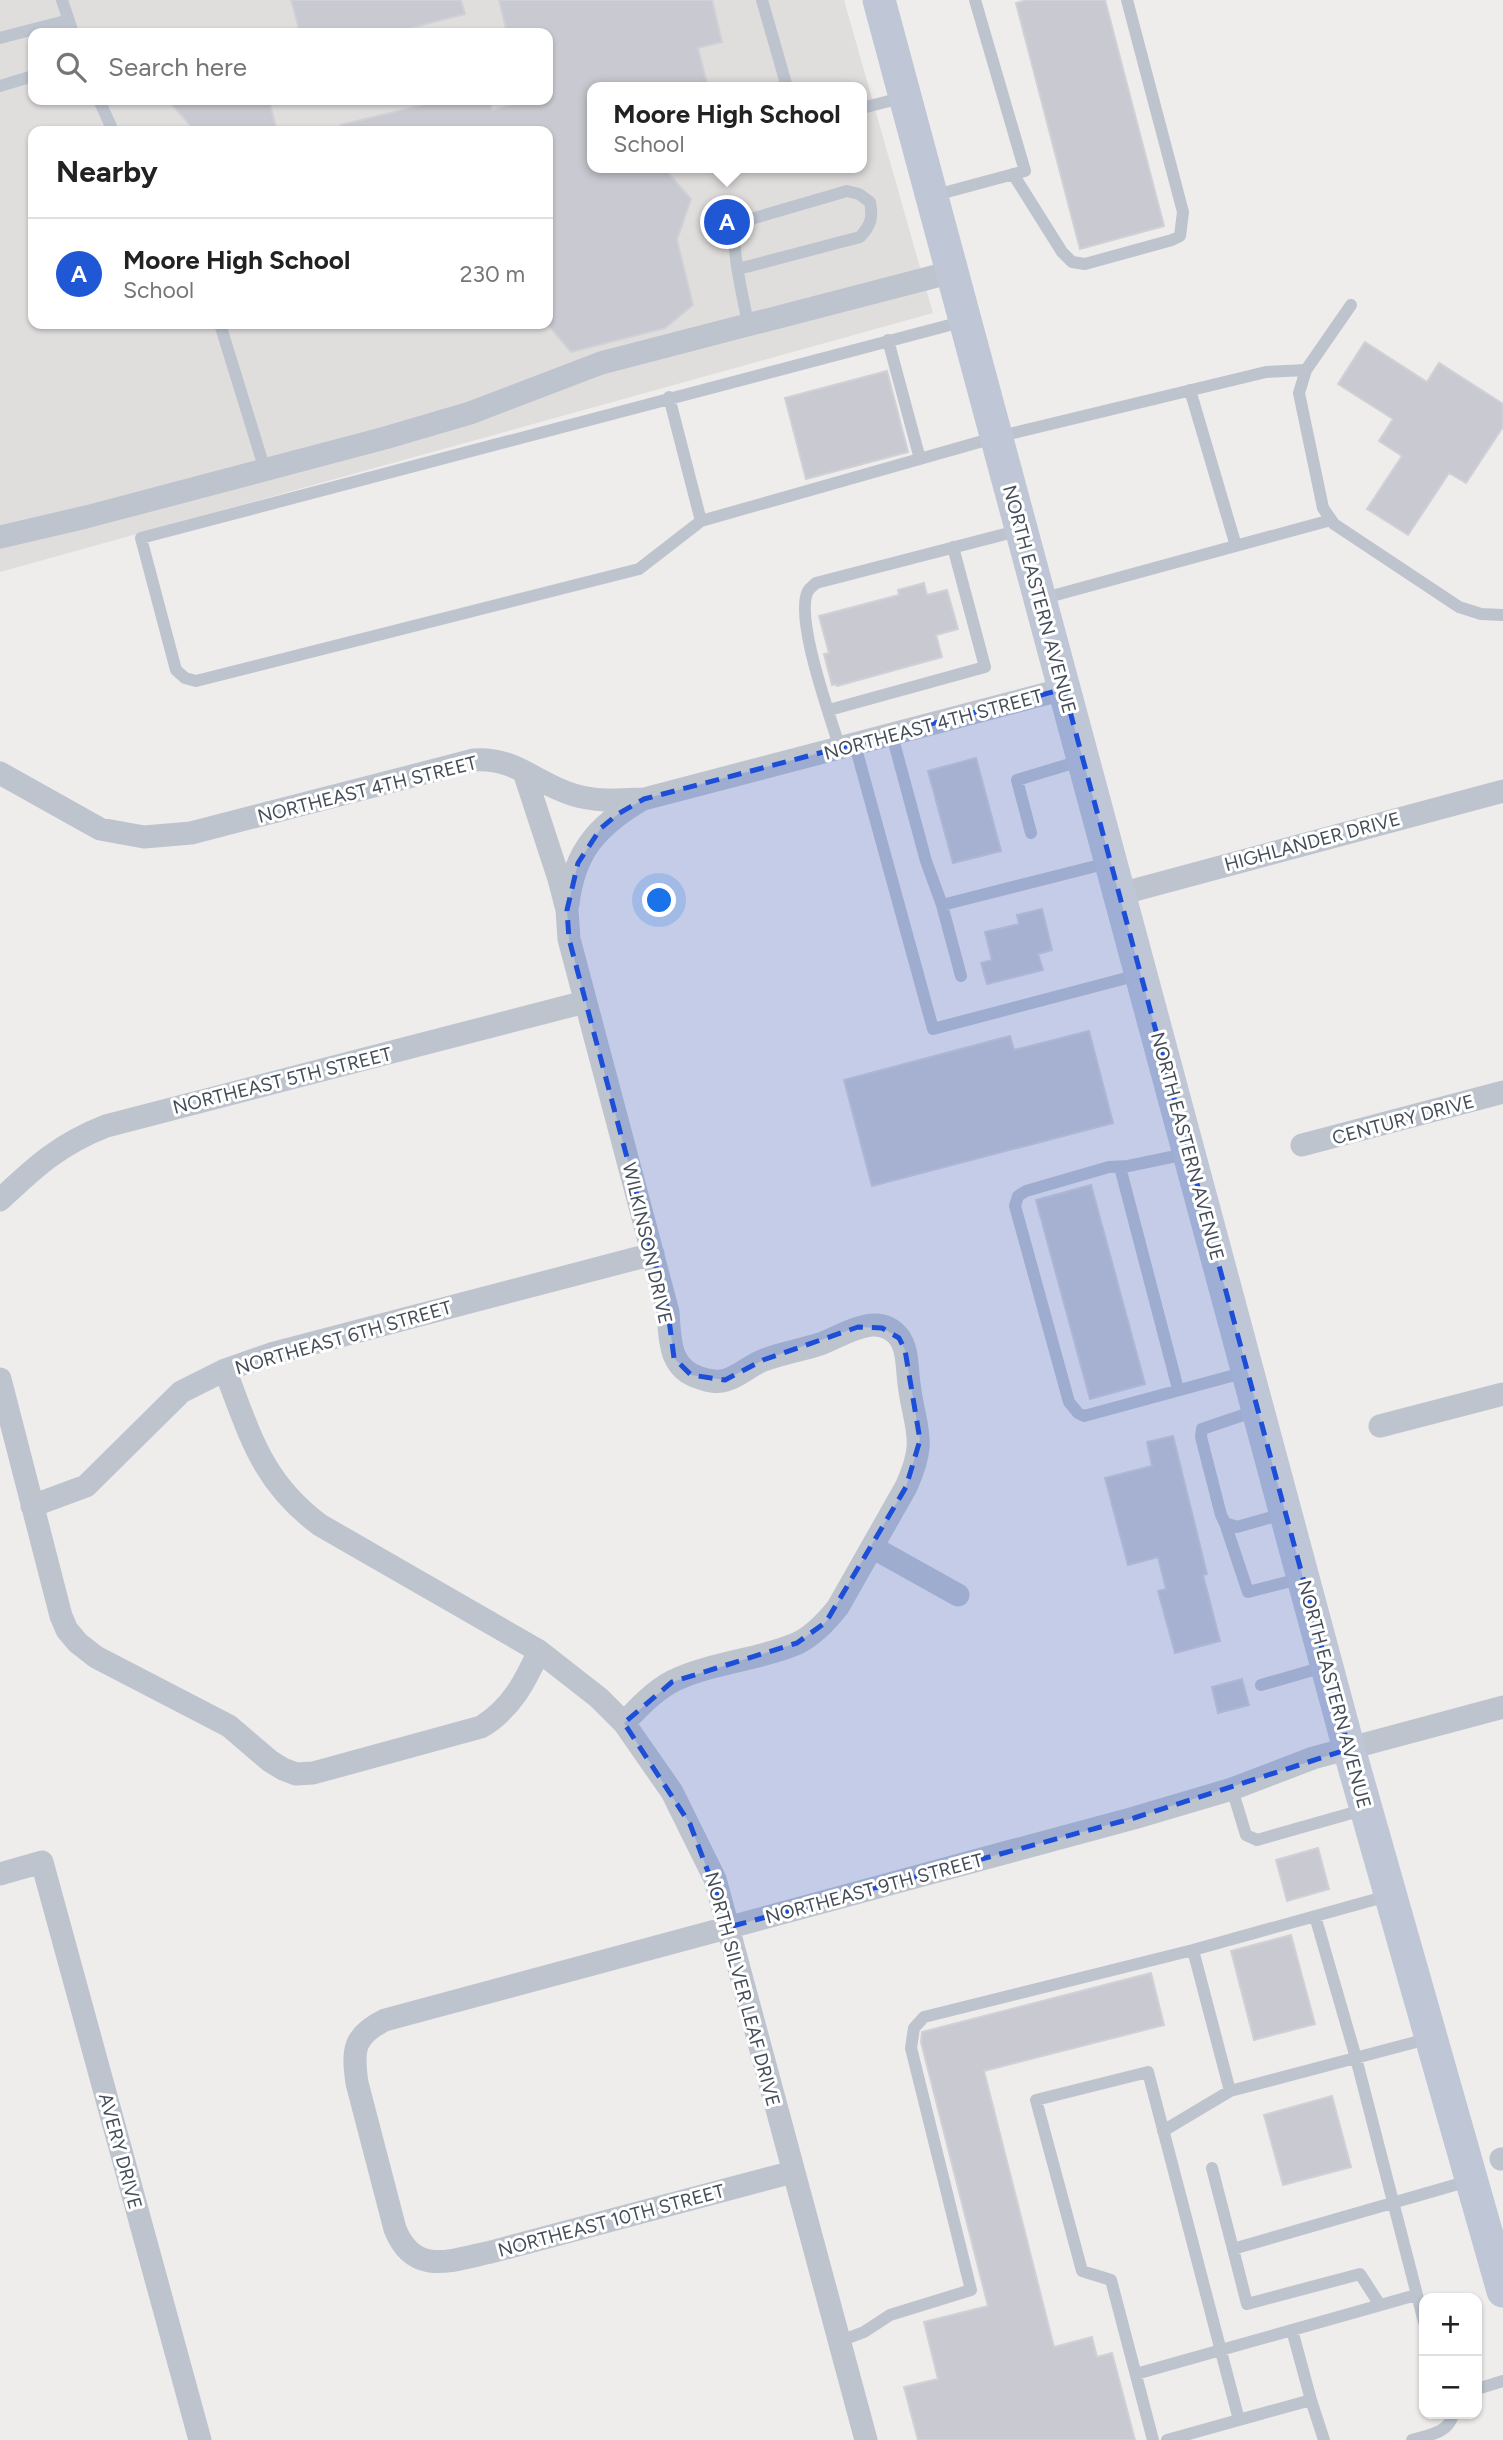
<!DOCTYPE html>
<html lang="en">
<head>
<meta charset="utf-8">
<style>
	body { margin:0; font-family:Figtree,sans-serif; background:#f2f2f2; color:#222 }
	.controls { position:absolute; right:21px; bottom:21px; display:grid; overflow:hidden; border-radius:14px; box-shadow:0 2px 5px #0004 }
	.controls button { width:63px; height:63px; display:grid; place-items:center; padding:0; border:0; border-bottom:2px solid #e0e0e0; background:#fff; color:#222; font:35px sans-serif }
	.you { position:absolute; left:660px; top:901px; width:24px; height:24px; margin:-18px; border:5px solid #fff; border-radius:50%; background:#1a73e8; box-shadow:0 0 0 10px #1a73e833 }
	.badge { display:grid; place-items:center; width:46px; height:46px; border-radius:50%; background:#2057d5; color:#fff; font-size:23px; font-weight:700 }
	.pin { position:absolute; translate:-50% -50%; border:4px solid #fff; box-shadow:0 2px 7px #0006 }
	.popup { position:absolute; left:587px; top:82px; width:280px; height:91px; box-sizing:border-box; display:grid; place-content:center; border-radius:14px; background:#fff; filter:drop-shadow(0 2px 5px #0005); font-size:23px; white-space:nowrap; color:#767676 }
	.popup b { font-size:26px; color:#222 }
	.popup::after { content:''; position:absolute; left:50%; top:100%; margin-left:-14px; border:14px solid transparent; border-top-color:#fff }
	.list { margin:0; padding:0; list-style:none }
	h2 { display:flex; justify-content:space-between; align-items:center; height:91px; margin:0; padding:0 28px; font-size:30px }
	h2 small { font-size:23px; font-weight:400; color:#767676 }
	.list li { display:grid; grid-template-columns:46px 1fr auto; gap:21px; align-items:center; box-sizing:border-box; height:112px; padding:0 28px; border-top:2px solid #e0e0e0 }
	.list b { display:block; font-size:26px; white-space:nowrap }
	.list p { margin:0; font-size:23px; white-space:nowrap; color:#767676 }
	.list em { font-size:23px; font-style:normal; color:#767676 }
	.icon { flex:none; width:38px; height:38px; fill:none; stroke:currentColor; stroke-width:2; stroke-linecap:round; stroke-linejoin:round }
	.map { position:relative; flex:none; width:1503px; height:2440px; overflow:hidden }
	.search { position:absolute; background:#fff; box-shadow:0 2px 5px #0004; left:28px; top:28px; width:525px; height:77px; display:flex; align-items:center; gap:18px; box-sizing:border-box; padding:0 24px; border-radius:14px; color:#767676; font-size:26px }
	.panel { position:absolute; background:#fff; box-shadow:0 2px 5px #0004; left:28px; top:126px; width:525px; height:203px; border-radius:14px }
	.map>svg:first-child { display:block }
	.education { fill:#e0dddd; fill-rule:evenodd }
	.building { fill:#c9cad1; stroke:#d0d1d7; stroke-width:2 }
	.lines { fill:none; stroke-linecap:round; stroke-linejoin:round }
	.lane { stroke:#bdc4ce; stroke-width:12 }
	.street { stroke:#bdc4ce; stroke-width:23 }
	.secondary { stroke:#bfc6d5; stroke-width:33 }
	.marked { fill:#1d4ed8; fill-opacity:0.2; stroke:#1d4ed8; stroke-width:5; stroke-dasharray:14 9; stroke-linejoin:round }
	.labels { text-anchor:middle; stroke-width:6; stroke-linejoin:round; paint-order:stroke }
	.street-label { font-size:19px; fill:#454d58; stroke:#fff }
</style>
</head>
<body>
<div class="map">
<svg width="1503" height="2440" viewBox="0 0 1503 2440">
	<rect width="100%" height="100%" fill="#efecec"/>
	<path class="education" d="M 0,0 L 844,0 L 933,313 L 0,572 ZM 33,33 L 548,33 L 548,100 L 33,100 ZM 592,87 L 862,87 L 862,168 L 592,168 ZM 33,131 L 548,131 L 548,324 L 33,324 Z"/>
	<path class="building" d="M 291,0 L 461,0 L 465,14 L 391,33 L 300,33 Z
		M 499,0 L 712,0 L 722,42 L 698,48 L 708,87 L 592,87 L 592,168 L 664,168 L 691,199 L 677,240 L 693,305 L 665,328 L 571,352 L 548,325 L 548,131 L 340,131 L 340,125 L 444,100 L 489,100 L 492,110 L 524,102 L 523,100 L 548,100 L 548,33 L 507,33 Z
		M 1027,0 L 1105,0 L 1164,226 L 1080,249 L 1016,3 Z
		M 168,100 L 269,100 L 277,131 L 195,131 Z
		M 1365,342 L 1427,382 L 1439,363 L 1503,404 L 1503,427 L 1466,483 L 1449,473 L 1408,535 L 1367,509 L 1402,456 L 1379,441 L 1393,419 L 1338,384 Z
		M 887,371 L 908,452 L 806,479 L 785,398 Z
		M 924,583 L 927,595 L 947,590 L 958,629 L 936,635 L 942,657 L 837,686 L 836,684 L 832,685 L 824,654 L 829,653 L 819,616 L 899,595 L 898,590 Z
		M 976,758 L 1001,851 L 953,863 L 928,771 Z
		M 1042,909 L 1052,950 L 1038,954 L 1043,970 L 987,984 L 981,963 L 992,960 L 985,932 L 1019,924 L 1017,915 Z
		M 1089,1031 L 1113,1123 L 872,1186 L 844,1080 L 1010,1036 L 1014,1050 Z
		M 1091,1185 L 1145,1384 L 1090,1399 L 1036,1200 Z
		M 1173,1436 L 1207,1574 L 1203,1575 L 1220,1641 L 1175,1653 L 1158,1591 L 1166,1589 L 1158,1557 L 1128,1565 L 1105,1478 L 1152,1466 L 1147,1442 Z
		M 1242,1679 L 1249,1705 L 1218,1713 L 1212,1687 Z
		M 1318,1848 L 1329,1889 L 1287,1901 L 1276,1860 Z
		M 1291,1935 L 1315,2024 L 1254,2040 L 1231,1951 Z
		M 1151,1973 L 1164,2025 L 984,2071 L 1054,2347 L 1092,2337 L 1097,2357 L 1112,2353 L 1135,2440 L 918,2440 L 904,2387 L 938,2379 L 924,2322 L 988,2306 L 921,2042 L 922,2032 Z
		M 1332,2096 L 1351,2167 L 1283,2185 L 1264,2115 Z"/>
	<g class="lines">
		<path class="lane" d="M 62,0 L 73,33
			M 762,0 L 787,87
			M 0,38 L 69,20
			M 0,86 L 33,76
			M 99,100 L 113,131
			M 862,108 L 905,97
			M 1013,174 L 1062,252 L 1072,262 L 1085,264 L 1172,240 L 1180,236 L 1183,212 L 1127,0
			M 932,196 L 1025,171 L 975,0
			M 738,269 L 860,237 C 871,225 873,218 870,202 L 859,194 L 847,191 L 744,221 L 734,230 C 734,261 742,293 748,323
			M 1351,305 L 1306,370 L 1299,393 L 1323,508 L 1334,524 L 1459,607 L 1481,614 L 1503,615
			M 965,321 L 141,538 L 176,670 L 185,678 L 196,681 L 639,569 L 701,521 L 997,437 L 1266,372 L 1306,370
			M 220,324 L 265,470
			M 888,340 L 920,459
			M 1190,390 L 1236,546
			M 669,397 L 701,521
			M 1041,599 L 1331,520
			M 829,710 L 985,667 L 953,547
			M 892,735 L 926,861 L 942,905 L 1108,863
			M 855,745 L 933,1029 L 1138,975
			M 840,749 C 831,718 794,618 808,591 C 810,588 813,586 816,583 L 1021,530
			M 1031,833 L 1017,780 L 1083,760
			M 942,905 L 961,976
			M 1186,1154 L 1128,1166 L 1109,1167 L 1026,1191 L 1018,1196 L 1015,1206 L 1069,1402 L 1078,1413 L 1084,1416 L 1246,1372
			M 1120,1167 L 1178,1389
			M 1258,1410 L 1202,1429 L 1201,1437 L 1221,1515 L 1225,1523 L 1237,1527 L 1286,1513
			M 1225,1523 L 1248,1592 L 1303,1578
			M 1261,1685 L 1327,1666
			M 1232,1789 L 1246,1835 L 1257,1840 L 1366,1809
			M 1391,1895 L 1193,1950 L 1230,2091 L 1431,2038
			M 1315,1916 L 1356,2058 L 1424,2322
			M 1163,2131 L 1230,2091
			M 1212,2168 L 1233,2249 L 1472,2180
			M 1233,2249 L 1247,2304 L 1360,2274 L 1380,2305
			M 1292,2330 L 1311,2400
			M 840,2341 L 864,2332 L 890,2315 L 971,2290 L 911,2048 L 914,2028 L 924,2017 L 1193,1950
			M 1136,2374 L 1416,2295
			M 1477,2389 L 1503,2381
			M 1153,2440 L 1111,2280 L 1082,2271 L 1036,2100 L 1148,2072 L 1239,2420
			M 1167,2440 L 1311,2400 L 1324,2440
			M 1412,2440 C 1429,2435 1449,2433 1453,2414"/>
		<path class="street" d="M 0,537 L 86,517 L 385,438 L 470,413 L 601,363 L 952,272
			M 524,772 L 559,879 L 567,910 L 569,939 L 668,1312 C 670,1340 669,1369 700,1378 C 709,1381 717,1383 726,1380 C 740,1376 750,1365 764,1360 C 782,1353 802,1350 820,1344 C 843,1336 877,1310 899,1337 C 908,1349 907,1369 909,1384 C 915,1431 928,1439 906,1487 L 838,1607 C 827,1621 814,1635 798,1643 C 760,1660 712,1662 673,1681 C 654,1691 639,1707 624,1723
			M 0,773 L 100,829 L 144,837 L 191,833 L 474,760 C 516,757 536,784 574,795 C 597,802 620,800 644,799 L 1064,689
			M 1120,894 L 1503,791
			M 568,904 C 574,852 597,826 641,800
			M 1302,1145 L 1503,1092
			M 0,1200 C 36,1166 60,1144 106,1126 L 585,1002
			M 225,1370 C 250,1434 261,1481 320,1525 L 539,1651 L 599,1698 L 624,1723 L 672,1792 L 715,1879 L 866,2440
			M 0,1379 L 61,1616 L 67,1630 L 78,1643 L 96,1657 L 229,1726 L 270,1761 L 283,1769 L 296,1774 L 313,1773 L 481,1727 C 511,1709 525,1682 539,1651
			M 1380,1426 L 1503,1394
			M 32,1506 L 86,1486 L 181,1392 L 225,1370 L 271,1354 L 653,1254
			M 872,1547 L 958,1595
			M 0,1874 L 42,1862 L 200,2440
			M 1501,2159 L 1503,2159
			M 793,2172 L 491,2252 C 452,2260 414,2277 395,2229 L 357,2083 C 352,2049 354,2035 385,2020 L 1134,1818 L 1232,1789 L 1313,1758 L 1503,1707"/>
		<path class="secondary" d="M 879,0 L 1349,1749 L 1503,2291"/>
	</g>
	<path class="marked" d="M 1064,689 L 1349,1749 L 1134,1818 L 729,1927 L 690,1824 L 624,1723 L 672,1682 L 797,1643 L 826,1622 L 906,1487 L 920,1440 L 905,1350 L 899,1338 L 882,1328 L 858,1327 L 763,1360 L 725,1380 L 691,1375 L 674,1358 L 668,1312 L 569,939 L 567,910 L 578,863 L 601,828 L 618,814 L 644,799 Z"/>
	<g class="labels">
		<g class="street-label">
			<text transform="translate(1040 599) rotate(75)" y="7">NORTH EASTERN AVENUE</text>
			<text transform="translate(933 724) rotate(-15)" y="7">NORTHEAST 4TH STREET</text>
			<text transform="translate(367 789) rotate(-14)" y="7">NORTHEAST 4TH STREET</text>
			<text transform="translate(1312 841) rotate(-15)" y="7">HIGHLANDER DRIVE</text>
			<text transform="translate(282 1080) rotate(-14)" y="7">NORTHEAST 5TH STREET</text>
			<text transform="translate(1403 1119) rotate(-15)" y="7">CENTURY DRIVE</text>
			<text transform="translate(1188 1146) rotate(75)" y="7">NORTH EASTERN AVENUE</text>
			<text transform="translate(648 1243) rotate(77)" y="7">WILKINSON DRIVE</text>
			<text transform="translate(343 1337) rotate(-16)" y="7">NORTHEAST 6TH STREET</text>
			<text transform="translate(1335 1694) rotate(75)" y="7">NORTH EASTERN AVENUE</text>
			<text transform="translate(874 1888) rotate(-15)" y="7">NORTHEAST 9TH STREET</text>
			<text transform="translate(743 1989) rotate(75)" y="7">NORTH SILVER LEAF DRIVE</text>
			<text transform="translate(121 2151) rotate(75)" y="7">AVERY DRIVE</text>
			<text transform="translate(611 2220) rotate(-15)" y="7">NORTHEAST 10TH STREET</text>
		</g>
	</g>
</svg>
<div class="controls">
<button>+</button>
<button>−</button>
</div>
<div class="you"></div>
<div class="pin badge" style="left:727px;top:222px">A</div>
<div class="popup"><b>Moore High School</b>School</div>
<div class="search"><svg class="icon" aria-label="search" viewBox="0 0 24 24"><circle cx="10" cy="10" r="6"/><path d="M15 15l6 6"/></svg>Search here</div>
<section class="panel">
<h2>Nearby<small></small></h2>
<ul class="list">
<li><span class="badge">A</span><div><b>Moore High School</b><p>School</p></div><em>230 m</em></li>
</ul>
</section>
</div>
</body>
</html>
